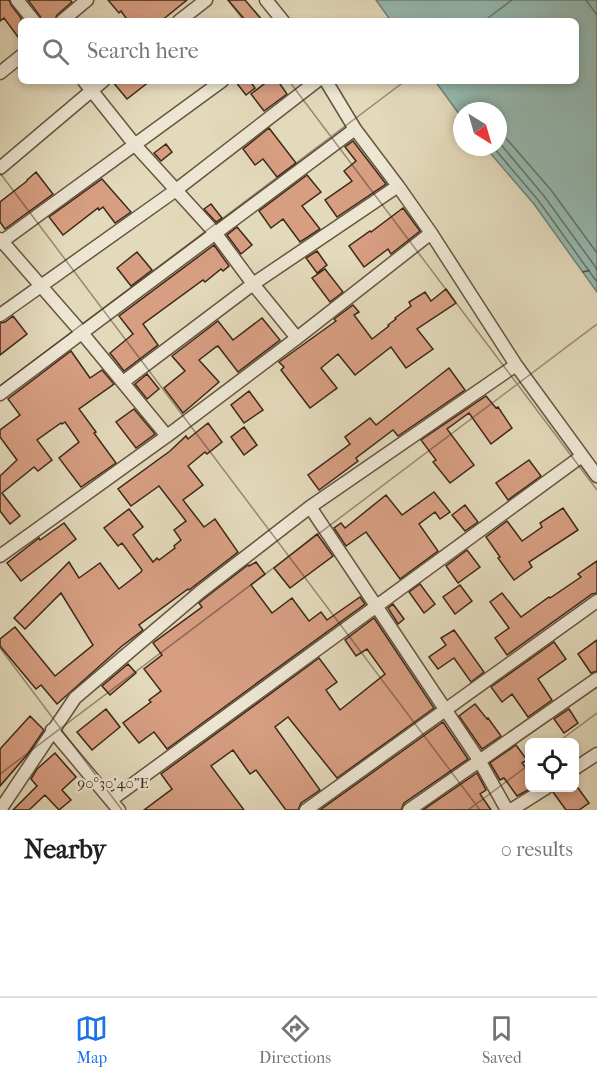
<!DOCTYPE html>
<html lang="en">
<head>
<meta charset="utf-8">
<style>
	body { margin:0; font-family:"IM FELL French Canon",serif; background:#f2f2f2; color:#202124 }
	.controls { position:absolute; right:18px; bottom:18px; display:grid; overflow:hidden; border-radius:9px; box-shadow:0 3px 9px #0003 }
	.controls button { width:54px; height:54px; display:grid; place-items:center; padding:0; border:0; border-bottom:2px solid #e0e0e0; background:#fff; color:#202124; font:30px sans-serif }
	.compass { position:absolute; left:453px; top:102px; width:54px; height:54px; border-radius:50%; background:#fff; box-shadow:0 3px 9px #0003; rotate:143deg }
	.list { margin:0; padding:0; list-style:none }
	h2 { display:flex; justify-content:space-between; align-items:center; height:78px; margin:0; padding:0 24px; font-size:26px }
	h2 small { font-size:20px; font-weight:400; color:#757577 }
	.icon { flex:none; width:33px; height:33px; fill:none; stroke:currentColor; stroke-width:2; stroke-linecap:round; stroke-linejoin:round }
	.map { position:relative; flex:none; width:597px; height:810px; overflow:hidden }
	.search { position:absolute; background:#fff; box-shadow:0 3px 9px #0003; left:18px; right:18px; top:18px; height:66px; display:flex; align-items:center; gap:15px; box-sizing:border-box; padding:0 21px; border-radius:9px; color:#757577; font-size:22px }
	.sheet { height:186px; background:#fff }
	nav { display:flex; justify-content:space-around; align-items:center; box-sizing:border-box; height:84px; border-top:2px solid #e0e0e0; background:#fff; font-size:16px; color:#757577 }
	nav a { display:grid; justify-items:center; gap:3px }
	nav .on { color:#1a73e8 }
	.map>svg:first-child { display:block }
	.water { fill:#95bab3; stroke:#718075; stroke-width:1.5 }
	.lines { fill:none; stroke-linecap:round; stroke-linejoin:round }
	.shore { stroke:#687265; stroke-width:1.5 }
	.ferry { stroke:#524d3e; stroke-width:1.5; stroke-dasharray:8 6; stroke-linecap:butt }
	.building { fill:#d79e82; stroke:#3c2917; stroke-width:1.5 }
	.street-casing { stroke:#665540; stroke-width:15 }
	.street { stroke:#ede6d3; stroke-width:12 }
	.ticks { fill:none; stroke:#3c2917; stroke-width:1.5; stroke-opacity:0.45 }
	.ticks-label { font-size:15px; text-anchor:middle; fill:#3c2917; stroke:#ede6d3; stroke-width:5; stroke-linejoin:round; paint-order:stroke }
</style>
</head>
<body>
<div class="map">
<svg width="597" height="810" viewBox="0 0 597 810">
	<rect width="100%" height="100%" fill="#e3d9bb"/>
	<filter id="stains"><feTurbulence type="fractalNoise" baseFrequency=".00333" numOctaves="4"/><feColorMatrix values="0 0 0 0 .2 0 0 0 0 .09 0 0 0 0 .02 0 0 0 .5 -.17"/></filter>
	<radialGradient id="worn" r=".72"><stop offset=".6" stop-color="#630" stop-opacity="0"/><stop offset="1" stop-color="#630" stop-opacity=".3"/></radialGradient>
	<path class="water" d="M 376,0 L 597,0 L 597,292 L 534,204 L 485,147 L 498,147 L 498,111 L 462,111 L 462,118 L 435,81 L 576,81 L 576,21 L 391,21 Z"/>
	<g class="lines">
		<path class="shore" d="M 498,129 L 551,190 L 597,253
			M 498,141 L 544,196 L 597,269
			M 493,147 L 538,200 L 597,282"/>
		<path class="ferry" d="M 582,272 L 597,269"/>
	</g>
	<path class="building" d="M 0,0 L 9,0 L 11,5 L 21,18 L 21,41 L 4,18 L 0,21 Z
		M 28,0 L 70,0 L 72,2 L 57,15 L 54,21 L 42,21 L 40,16 Z
		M 108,0 L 187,0 L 161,21 L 128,21 L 121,11 L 119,13 Z
		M 228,0 L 245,0 L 263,21 L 246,21 Z
		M 112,81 L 150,81 L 127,99 Z
		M 235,81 L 250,81 L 255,88 L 246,95 Z
		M 268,81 L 278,81 L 287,94 L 264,111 L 251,94 Z
		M 269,128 L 296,163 L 277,177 L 263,159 L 255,165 L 243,149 Z
		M 353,141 L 386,184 L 337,217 L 325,200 L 352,181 L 344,171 L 356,161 L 345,147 Z
		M 166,144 L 172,152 L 161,161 L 154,153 Z
		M 36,172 L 53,194 L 5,229 L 0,222 L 0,202 L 27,181 L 27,180 Z
		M 307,175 L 321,192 L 302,206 L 320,229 L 300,242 L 283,219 L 271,228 L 259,211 Z
		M 102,179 L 131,212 L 115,223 L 103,207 L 99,210 L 98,208 L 63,235 L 49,217 Z
		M 211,204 L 222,218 L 216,222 L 204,209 Z
		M 403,208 L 420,231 L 391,254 L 388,249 L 364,267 L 349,246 L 370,231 L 371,232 Z
		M 237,227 L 252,245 L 241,254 L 227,235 Z
		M 214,245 L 229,266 L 223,271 L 221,269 L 205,282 L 203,280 L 143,324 L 158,345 L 124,371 L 110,353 L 133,334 L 119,316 Z
		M 317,251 L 327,265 L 317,273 L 306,258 Z
		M 137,252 L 152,270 L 131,286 L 117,268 Z
		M 325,269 L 343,292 L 330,302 L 312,278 Z
		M 446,289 L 456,303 L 417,329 L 433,349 L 406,368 L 391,347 L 355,375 L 338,354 L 321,368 L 337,388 L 310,408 L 281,370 L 284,367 L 279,362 L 336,321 L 334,319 L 353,305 L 359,312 L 354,315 L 372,339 L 389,326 L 388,325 L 396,319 L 395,318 L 411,306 L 409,302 L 425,292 L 431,301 Z
		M 13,316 L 27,334 L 0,355 L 0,323 L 5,322 Z
		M 262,318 L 280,340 L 238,372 L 218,346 L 216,347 L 199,360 L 219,382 L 183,413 L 164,388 L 185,371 L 172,356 L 218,321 L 233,340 Z
		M 71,351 L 90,378 L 102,370 L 114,384 L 79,409 L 96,432 L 94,433 L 116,463 L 81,487 L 59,458 L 79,442 L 65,422 L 62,424 L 61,423 L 37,440 L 52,460 L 38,471 L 34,467 L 2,493 L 20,516 L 10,524 L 0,511 L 0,476 L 17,460 L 0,437 L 0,430 L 20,415 L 8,399 Z
		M 449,368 L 465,390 L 398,436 L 393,430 L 356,458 L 358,461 L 319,490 L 308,475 L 350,444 L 345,437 L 370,418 L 376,425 Z
		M 147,374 L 159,389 L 147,399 L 135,384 Z
		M 249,391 L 263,410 L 244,423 L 231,405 Z
		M 486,396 L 496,408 L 498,407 L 512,428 L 491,444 L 469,413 L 447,429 L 474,465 L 450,483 L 433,462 L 436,460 L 421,440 Z
		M 134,409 L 155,434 L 136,448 L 116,422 Z
		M 208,423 L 222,442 L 207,454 L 205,452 L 188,466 L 203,485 L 183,500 L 204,527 L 215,519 L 238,552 L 189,590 L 188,589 L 139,625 L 143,630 L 122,646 L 57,704 L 41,685 L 36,689 L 0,646 L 0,639 L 15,627 L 55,676 L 93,645 L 61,593 L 25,629 L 14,618 L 69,562 L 79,578 L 100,563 L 119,589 L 141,572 L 142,570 L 122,543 L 118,546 L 104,528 L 129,509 L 143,527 L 133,535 L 153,562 L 157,558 L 159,560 L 175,548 L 174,546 L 181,540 L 174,530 L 186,521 L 159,486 L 131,506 L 118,489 L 170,451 L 186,436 L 188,439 Z
		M 244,427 L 257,445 L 244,455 L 231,437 Z
		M 529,460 L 541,476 L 508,500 L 496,483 Z
		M 434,492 L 450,512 L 440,519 L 435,512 L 419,524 L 438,551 L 400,579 L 366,532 L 346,546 L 334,528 L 341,523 L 345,528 L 386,495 L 402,515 Z
		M 465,505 L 478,522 L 465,531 L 452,515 Z
		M 563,508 L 578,530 L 529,562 L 532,567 L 514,580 L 498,558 L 500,557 L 486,537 L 507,521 L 522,541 L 542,527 L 540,523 Z
		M 64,523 L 76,539 L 21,581 L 7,563 L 39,538 L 40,540 Z
		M 317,534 L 333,556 L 290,588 L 274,568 Z
		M 467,550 L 480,567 L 458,583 L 446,566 Z
		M 597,561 L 597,593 L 592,594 L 507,655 L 495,638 L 509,628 L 490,602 L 502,593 L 521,617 L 549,597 L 550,598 L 581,577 L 578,574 Z
		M 256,562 L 265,574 L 251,585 L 272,613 L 292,598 L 309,621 L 321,612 L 327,620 L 360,597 L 365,604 L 167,749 L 154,732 L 139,743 L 123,723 L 151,702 L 149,700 L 161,691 L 144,669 L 162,655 L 153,643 L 202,607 L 199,603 L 205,598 L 248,565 L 249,566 Z
		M 420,584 L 435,604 L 424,613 L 409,592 Z
		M 460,585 L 472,601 L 455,614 L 443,597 Z
		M 393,604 L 404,619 L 398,624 L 388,608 Z
		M 374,618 L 434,708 L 337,778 L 288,717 L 275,727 L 320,790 L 301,803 L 298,810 L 286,810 L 256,770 L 250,774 L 233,750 L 211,766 L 244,810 L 144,810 L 172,789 L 161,774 L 319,658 L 337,682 L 326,690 L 340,710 L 385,674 L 367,649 L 356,656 L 345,640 Z
		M 454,630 L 484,672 L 471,682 L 454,658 L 438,669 L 429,657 L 446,645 L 441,638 Z
		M 597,640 L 597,671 L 591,673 L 578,654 Z
		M 554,642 L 566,659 L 538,679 L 552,700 L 528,717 L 512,694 L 502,702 L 491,687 Z
		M 128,664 L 136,673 L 110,695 L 102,686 Z
		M 475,704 L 487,719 L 488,718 L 501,736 L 482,749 L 459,716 Z
		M 106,709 L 120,727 L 92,750 L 77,732 Z
		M 569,709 L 578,723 L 564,733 L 554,719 Z
		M 30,716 L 44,730 L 27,755 L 0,786 L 0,749 Z
		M 443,722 L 468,759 L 404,803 L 401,810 L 320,810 Z
		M 516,745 L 527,760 L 522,763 L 530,773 L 530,789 L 517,796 L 504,778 L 500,780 L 490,763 Z
		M 55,753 L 76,777 L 62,790 L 71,800 L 59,810 L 45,795 L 29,810 L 13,810 L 37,786 L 31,779 L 37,769 Z
		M 477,773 L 486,790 L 480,794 L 491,810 L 423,810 Z
		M 554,788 L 578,788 L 589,803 L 579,810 L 566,810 L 553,792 Z"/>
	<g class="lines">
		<defs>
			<path id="street" d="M 17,0 L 34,21
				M 266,0 L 283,21
				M 62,21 L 87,0
				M 179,21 L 206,0
				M 0,73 L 21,56
				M 84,81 L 135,145 L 216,234 L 253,284 L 297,338
				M 0,168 L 103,81
				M 431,233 L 516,365 L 597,476
				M 0,239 L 82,333 L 167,436
				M 0,243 L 222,81
				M 0,315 L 176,190 L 317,81
				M 123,382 L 253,284 L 398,186
				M 0,394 L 355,129
				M 310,507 L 479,760 L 507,810
				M 0,556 L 167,436 L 297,338 L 431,233 L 398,186 L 355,129 L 326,81
				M 52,730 L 119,810
				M 574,769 L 597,754
				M 111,800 L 582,456
				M 0,810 L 75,698 L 200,592 L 310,507 L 516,365
				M 306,810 L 597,601
				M 409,810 L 597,679
				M 511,810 L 546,788"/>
		</defs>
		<use href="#street" class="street-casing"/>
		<use href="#street" class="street"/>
	</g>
	<path class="ticks" d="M 228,0 L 244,21M 586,0 L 597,15M 484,21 L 512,0M 289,81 L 597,490M 0,173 L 480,810M 0,386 L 405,81M 0,648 L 122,810M 558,742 L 597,713M 0,774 L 597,324M 468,810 L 530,764"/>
	<g class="ticks-label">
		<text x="113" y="788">90°30'40"E</text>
	</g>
	<rect width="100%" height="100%" filter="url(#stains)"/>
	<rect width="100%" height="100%" fill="url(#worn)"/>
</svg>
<div class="controls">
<button><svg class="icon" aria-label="locate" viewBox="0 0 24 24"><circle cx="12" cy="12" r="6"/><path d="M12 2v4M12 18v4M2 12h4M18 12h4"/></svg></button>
</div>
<svg class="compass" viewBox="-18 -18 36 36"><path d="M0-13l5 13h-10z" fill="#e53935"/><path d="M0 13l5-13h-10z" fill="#757577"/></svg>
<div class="search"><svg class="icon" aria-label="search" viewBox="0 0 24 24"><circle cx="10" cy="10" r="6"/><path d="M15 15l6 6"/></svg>Search here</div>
</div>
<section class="sheet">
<h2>Nearby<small>0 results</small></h2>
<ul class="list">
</ul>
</section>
<nav>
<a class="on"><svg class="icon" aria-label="map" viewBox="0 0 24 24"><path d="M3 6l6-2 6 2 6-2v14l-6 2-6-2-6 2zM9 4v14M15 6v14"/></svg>Map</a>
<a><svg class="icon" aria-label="directions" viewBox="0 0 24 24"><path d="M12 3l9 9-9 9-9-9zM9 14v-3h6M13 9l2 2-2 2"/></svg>Directions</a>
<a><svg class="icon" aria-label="saved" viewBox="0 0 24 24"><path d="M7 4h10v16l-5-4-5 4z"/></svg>Saved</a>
</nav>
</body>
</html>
